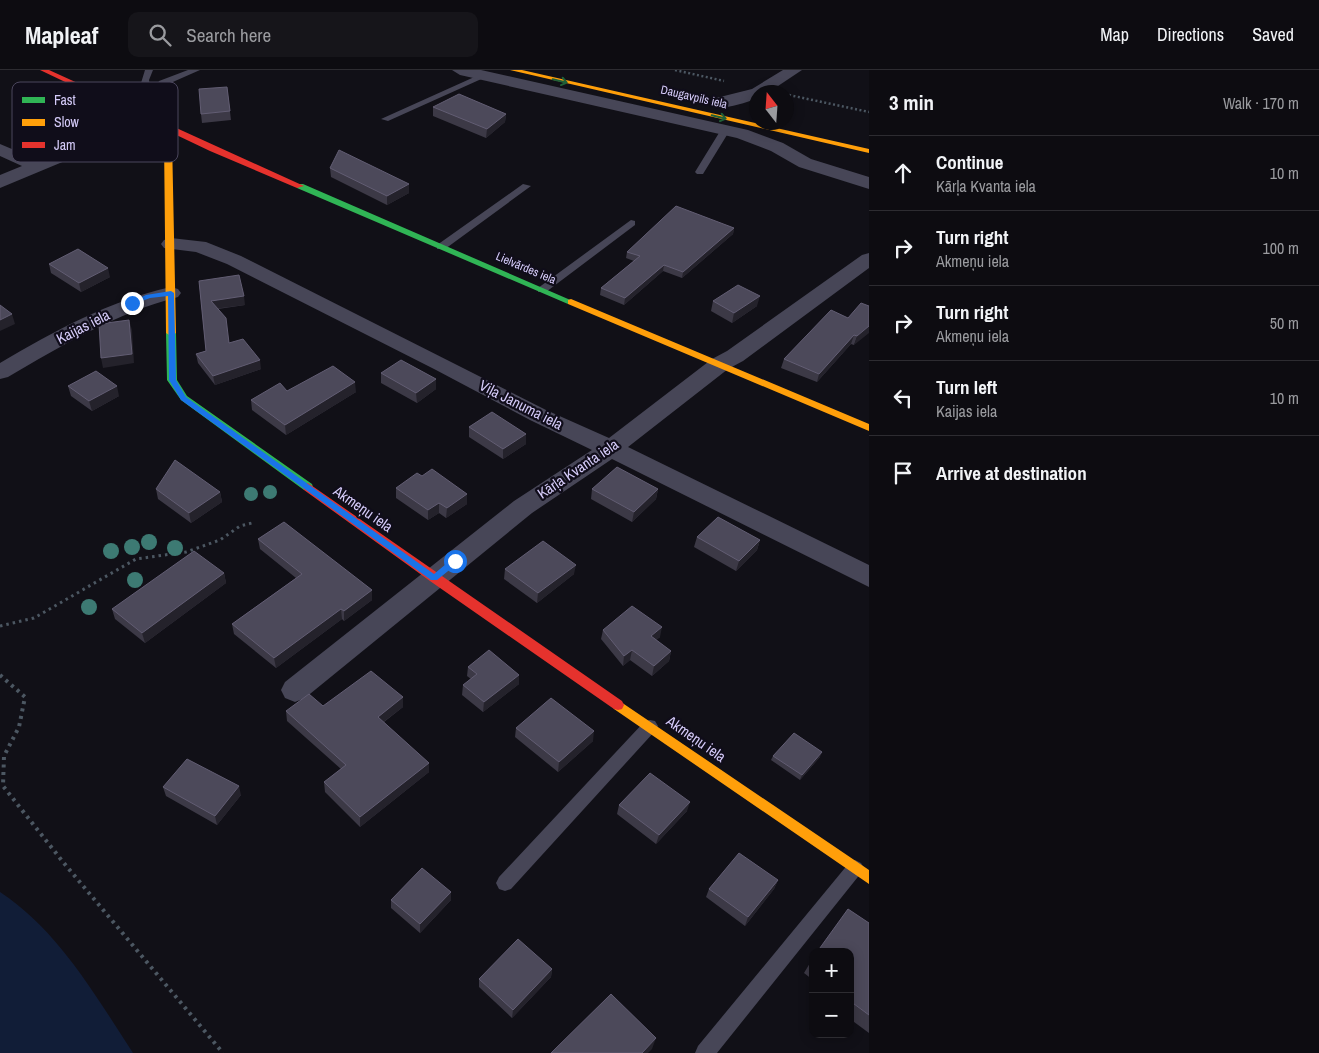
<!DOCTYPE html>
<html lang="en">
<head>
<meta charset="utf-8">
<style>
	body { margin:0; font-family:"Archivo Narrow",sans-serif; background:#16151a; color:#f1f3f6 }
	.controls { position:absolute; right:15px; bottom:15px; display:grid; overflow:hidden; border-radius:10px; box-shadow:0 2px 12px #0003 }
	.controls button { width:45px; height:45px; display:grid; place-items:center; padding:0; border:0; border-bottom:1px solid #2d2c31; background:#0d0c11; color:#f1f3f6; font:25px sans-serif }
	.compass { position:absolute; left:749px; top:15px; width:45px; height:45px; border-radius:50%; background:#0d0c11; box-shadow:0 2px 12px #0003; rotate:343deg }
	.stop { position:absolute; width:15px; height:15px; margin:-11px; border:4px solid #1a73e8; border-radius:50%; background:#fff }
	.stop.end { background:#1a73e8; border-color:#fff; box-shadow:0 1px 5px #0008 }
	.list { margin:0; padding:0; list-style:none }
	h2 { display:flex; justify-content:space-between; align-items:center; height:65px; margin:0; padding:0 20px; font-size:21px }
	h2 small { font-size:16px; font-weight:400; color:#9a9b9f }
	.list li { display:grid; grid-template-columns:32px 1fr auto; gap:15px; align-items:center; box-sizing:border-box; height:75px; padding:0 20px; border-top:1px solid #2d2c31 }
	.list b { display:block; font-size:19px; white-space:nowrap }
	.list p { margin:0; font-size:16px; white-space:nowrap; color:#9a9b9f }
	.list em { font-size:16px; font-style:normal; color:#9a9b9f }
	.icon { flex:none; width:28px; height:28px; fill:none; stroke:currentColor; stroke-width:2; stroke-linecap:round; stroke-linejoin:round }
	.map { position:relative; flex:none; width:869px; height:983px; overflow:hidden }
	header { display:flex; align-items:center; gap:30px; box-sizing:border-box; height:70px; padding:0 25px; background:#0d0c11; border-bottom:1px solid #2d2c31 }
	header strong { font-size:24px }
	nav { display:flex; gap:28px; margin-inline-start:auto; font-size:18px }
	.search { width:350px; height:45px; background:#16151a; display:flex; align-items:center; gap:12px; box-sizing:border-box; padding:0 18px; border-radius:10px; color:#9a9b9f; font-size:19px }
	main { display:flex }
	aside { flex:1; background:#0d0c11 }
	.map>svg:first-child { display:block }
	.water { fill:#111d37 }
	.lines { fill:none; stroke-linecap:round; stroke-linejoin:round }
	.path-far2 { stroke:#4c5762; stroke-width:2.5; stroke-dasharray:2 2.5; stroke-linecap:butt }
	.path-far1 { stroke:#4c5762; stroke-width:3; stroke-dasharray:2.5 4; stroke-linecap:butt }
	.path { stroke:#4c5762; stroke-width:4; stroke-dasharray:3 4.5; stroke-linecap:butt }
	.lane { fill:#474657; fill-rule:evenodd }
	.street { fill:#474657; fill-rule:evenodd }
	.fast { fill:#30b455; fill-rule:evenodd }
	.slow { fill:#ff9f0a; fill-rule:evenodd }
	.jam { fill:#e5322d; fill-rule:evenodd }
	.tree { fill:#3d7a73 }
	.wall { fill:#3c3946 }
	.shaded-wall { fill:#24222b }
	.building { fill:#4c495a; stroke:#625d73 }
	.oneway { stroke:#206038 }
	.route { fill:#1a73e8 }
	.labels { text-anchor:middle; stroke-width:4.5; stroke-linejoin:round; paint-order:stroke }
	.far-street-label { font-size:12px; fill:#d5cbf9; stroke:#100d1a }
	.street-label { font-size:15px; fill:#d5cbf9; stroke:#100d1a }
	.key { fill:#100d1a; stroke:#4b465d; stroke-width:1 }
	.key-label { font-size:14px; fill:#d5cbf9 }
</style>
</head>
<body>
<header>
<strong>Mapleaf</strong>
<div class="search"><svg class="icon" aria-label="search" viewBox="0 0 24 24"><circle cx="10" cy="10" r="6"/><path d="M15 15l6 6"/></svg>Search here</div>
<nav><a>Map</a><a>Directions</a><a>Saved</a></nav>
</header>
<main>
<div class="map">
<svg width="869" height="983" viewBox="0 0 869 983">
	<rect width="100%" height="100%" fill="#111017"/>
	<path class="water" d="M 0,822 C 59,861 95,925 133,983 L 0,983 Z"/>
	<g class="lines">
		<path class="path-far2" d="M 675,0 L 724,11
			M 789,25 L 869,42"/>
		<path class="path-far1" d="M 0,556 L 34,548 L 136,489 L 186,482 L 220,470 L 240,456 L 252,453"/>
		<path class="path" d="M 0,605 L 25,627 L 19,657 L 4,686 L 3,716 L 63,792 L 223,983"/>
		<path class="lane" d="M 145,0 L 153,0 L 149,10 L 151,22 L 155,20 L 159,11 L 188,0 L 200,0 L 166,15 L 162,23 L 129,41 L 123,41 L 123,37 L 144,26 L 141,13 Z
			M 481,4 L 488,6 L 388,51 L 381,49 Z
			M 722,58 L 730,60 L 703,104 L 697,104 L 695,102 Z
			M 523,114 L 531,116 L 445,179 L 437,179 L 437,175 Z
			M 631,150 L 635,151 L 635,155 L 546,222 L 538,222 L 538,218 Z
			M 650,650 L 655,651 L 658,656 L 655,661 L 511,819 L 505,821 L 499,819 L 496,813 L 499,807 L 645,651 Z
			M 855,790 L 861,793 L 864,798 L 861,803 L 717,983 L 695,983 L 698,976 L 849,793 Z"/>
		<path class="street" d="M 452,0 L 481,0 L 748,60 L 783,73 L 811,89 L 869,107 L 869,119 L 799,97 L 771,81 L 737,68 L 460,5 Z
			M 783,0 L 802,0 L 769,22 L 756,22 L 756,29 C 744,33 725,40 712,37 L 710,33 L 712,29 L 752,19 Z
			M 145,42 L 151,43 L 154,47 L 151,51 L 84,83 L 0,118 L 0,105 L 22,96 L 0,86 L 0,74 L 38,90 Z
			M 171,168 L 206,172 L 241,186 L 546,340 L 609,368 L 712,289 L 727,281 L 862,185 L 869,183 L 869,198 L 743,291 L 728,299 L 628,377 L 869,495 L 869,517 L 612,389 L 532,443 L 305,628 L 295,632 L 285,628 L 281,620 L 285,612 L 514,431 L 592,380 L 530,350 L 436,300 L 227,194 L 196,182 L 164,178 L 161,174 L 164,170 Z
			M 171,217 L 178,219 L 181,223 L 178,227 C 116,243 63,275 8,307 L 0,309 L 0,293 C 55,261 108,231 171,217 Z"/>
		<path class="fast" d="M 297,114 L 303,114 L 575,232 L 574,234 L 568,234 L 297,118 Z
			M 171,260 L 176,263 L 177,310 L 187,326 L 312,414 L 313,417 L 312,420 L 304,420 L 181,330 L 167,310 L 166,263 Z"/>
		<path class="slow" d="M 510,0 L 522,0 L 869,79 L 869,83 Z
			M 171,60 L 178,62 L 172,69 L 176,263 L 171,266 L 166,263 L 164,69 Z
			M 571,229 L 869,354 L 869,361 L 568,234 L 568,230 Z
			M 618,630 L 869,800 L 869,814 L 614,639 L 612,635 L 614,631 Z"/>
		<path class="jam" d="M 40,0 L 49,0 L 304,116 L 297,118 L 210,81 Z
			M 308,413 L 622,631 L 624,635 L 622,639 L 618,640 L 614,639 L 430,511 L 304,420 L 303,417 L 304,414 Z"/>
	</g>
	<g class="tree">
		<circle cx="270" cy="422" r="7"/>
		<circle cx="251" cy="424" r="7"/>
		<circle cx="149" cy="472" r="8"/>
		<circle cx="132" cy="477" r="8"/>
		<circle cx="175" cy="478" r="8"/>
		<circle cx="111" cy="481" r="8"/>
		<circle cx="135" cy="510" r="8"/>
		<circle cx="89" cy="537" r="8"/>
	</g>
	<path class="wall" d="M 227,17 L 231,50 L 202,53 L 201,44 Z
		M 433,37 L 506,44 L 505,52 L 486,68 L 433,46 Z
		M 330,98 L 409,123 L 387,135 L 331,107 Z
		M 734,158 L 733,164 L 682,208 L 663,201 L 624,235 L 600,225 L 601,218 L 634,191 L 626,188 L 627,182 Z
		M 49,194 L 110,207 L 81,222 L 51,203 Z
		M 199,211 L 245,235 L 218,239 L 229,273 L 261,299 L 215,315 L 198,293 L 196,284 L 206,281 Z
		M 713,231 L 757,236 L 732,253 L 711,241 Z
		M 869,236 L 854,275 L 851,274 L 817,312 L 781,298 L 784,289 L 848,248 Z
		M 381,303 L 436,309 L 436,319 L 417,333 L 381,313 Z
		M 68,316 L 119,326 L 92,341 L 71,326 Z
		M 287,321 L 356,322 L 286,365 L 252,340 L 251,330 Z
		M 469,357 L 526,374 L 503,389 L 469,367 Z
		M 422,406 L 467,424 L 467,434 L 446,448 L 439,443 L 428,450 L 396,428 L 396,418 Z
		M 156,419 L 220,422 L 222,432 L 191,453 L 158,429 Z
		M 592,419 L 658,419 L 656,429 L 632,452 L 591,429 Z
		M 697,467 L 760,470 L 757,480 L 736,501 L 694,477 Z
		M 258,469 L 372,520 L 372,530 L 344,551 L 342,549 L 276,598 L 234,564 L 232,554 L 296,508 L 260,479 Z
		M 505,499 L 574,504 L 537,533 L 504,509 Z
		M 224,503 L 226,513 L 145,573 L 115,549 L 112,539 Z
		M 603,560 L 660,567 L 656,570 L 671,581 L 669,591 L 652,606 L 630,590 L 623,596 L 601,569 Z
		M 468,597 L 519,614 L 483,642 L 462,625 L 463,615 L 471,609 L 467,606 Z
		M 323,636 L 403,637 L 384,652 L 429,702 L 360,757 L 325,722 L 324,712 L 341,699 L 287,651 L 286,641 Z
		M 516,658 L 593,671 L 558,702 L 515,667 Z
		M 773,686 L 820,687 L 800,710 L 771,690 Z
		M 163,717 L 241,725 L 217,755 L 166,726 Z
		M 619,735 L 687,741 L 656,774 L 617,744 Z
		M 778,810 L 774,819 L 745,856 L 706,827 L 709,819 Z
		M 391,830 L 451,830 L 420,863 L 391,838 Z
		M 869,853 L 869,963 L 850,949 L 850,882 Z
		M 813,888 L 813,910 L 804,903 Z
		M 552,899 L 551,907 L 512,948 L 479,917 L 479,909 Z"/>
	<path class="shaded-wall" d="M 506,44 L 505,52 L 486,68 L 487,59 Z
		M 409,114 L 409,123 L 387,135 L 387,126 Z
		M 734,158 L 733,164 L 682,208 L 683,202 Z
		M 664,195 L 663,201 L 624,235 L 625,228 Z
		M 108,198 L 110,207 L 81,222 L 79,213 Z
		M 244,226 L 245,235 L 213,239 L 211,231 Z
		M 760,226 L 757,236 L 732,253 L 734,243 Z
		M 12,244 L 15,254 L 0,261 L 0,250 Z
		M 129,250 L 132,260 L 134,293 L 103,298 L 101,288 Z
		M 869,256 L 869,263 L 854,275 L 857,266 Z
		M 854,265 L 851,274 L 817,312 L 819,304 Z
		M 260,290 L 261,299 L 215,315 L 213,306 Z
		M 436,309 L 436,319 L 417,333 L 416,323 Z
		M 355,312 L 356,322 L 286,365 L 285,355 Z
		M 117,316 L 119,326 L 92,341 L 89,331 Z
		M 526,364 L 526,374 L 503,389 L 503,379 Z
		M 658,419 L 656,429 L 632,452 L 634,442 Z
		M 220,422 L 222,432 L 191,453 L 189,443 Z
		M 467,424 L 467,434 L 446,448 L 447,438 Z
		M 439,433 L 439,443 L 428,450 L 428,440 Z
		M 760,470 L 757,480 L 736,501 L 739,491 Z
		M 576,495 L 574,504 L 537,533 L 538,523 Z
		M 224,503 L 226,513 L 145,573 L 142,563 Z
		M 372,520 L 372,530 L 344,551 L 344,541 Z
		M 341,539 L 342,549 L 276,598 L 274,588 Z
		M 662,557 L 660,567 L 649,576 L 651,566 Z
		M 632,580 L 630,590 L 623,596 L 624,586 Z
		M 671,581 L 669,591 L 652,606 L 654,596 Z
		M 519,605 L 519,614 L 483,642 L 484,632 Z
		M 403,627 L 403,637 L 378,656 L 378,647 Z
		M 594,661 L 593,671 L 558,702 L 559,692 Z
		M 822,682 L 820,687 L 800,710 L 802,705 Z
		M 429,693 L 429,702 L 360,757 L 360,747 Z
		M 239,716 L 241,725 L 217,755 L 215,746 Z
		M 690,732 L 687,741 L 656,774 L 659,765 Z
		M 778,810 L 774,819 L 745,856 L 748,847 Z
		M 451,822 L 451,830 L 420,863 L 420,854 Z
		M 552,899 L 551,907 L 512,948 L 513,940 Z
		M 656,968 L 652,979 L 648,983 L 642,983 Z"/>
	<path class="building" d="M 227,17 L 230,41 L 201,44 L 199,19 Z
		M 459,24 L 506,44 L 487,59 L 433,37 Z
		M 339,80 L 409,114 L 387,126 L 330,98 Z
		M 676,136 L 734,158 L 683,202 L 664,195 L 625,228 L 601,218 L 640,186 L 627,182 Z
		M 78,179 L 108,198 L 79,213 L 49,194 Z
		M 239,205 L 244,226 L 211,231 L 226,248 L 229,273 L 243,269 L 260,290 L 213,306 L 196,284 L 206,281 L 199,211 Z
		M 738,215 L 760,226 L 734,243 L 713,231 Z
		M 861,233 L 869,236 L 869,256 L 857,266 L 854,265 L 819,304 L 784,289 L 831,240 L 848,248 Z
		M 0,235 L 12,244 L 0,250 Z
		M 129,250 L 132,284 L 101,288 L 99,254 Z
		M 401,290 L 436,309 L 416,323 L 381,303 Z
		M 333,296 L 355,312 L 285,355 L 251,330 L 280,313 L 287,321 Z
		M 96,301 L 117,316 L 89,331 L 68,316 Z
		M 492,342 L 526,364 L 503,379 L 469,357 Z
		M 175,390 L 220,422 L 189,443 L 156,419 Z
		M 617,397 L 658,419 L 634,442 L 592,419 Z
		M 432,399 L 467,424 L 447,438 L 439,433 L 428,440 L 396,418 L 417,403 L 422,406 Z
		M 718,447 L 760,470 L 739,491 L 697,467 Z
		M 284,452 L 372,520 L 344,541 L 341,539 L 274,588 L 232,554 L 302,504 L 258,469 Z
		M 543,471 L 576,495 L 538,523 L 505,499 Z
		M 194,481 L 224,503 L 142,563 L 112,539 Z
		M 632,536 L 662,557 L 651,566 L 671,581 L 654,596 L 632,580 L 624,586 L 603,560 Z
		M 489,580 L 519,605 L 484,632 L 463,615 L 477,604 L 468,597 Z
		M 371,601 L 403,627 L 378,647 L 429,693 L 360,747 L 324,712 L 346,695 L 286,641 L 309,624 L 323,636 Z
		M 551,628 L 594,661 L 559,692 L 516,658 Z
		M 794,663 L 822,682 L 802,705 L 773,686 Z
		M 187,689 L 239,716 L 215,746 L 163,717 Z
		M 650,703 L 690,732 L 659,765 L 619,735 Z
		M 739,783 L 778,810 L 748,847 L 709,819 Z
		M 422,798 L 451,822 L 420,854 L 391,830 Z
		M 848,839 L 869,853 L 869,945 L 850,931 L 850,882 L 817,882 Z
		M 518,869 L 552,899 L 513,940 L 479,909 Z
		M 813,888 L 813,893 L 810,891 Z
		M 611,924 L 656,968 L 642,983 L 551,983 Z"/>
	<defs><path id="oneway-shaft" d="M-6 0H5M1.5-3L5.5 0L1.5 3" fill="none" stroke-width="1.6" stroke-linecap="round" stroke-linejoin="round" transform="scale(1.25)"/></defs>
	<g class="oneway">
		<use href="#oneway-shaft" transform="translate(560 11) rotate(13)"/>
		<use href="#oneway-shaft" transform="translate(719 47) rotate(13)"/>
	</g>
	<path class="route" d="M 171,221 L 174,223 L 176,310 L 186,327 L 434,504 L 452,489 L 458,489 L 458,493 L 437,510 L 431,510 L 181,330 L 169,310 L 168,226 L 150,228 L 132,235 L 129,233 L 146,225 Z"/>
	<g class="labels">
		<g class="far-street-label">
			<text transform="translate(694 27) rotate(13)" y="4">Daugavpils iela</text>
			<text transform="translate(526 198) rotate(23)" y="4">Lielvārdes iela</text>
		</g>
		<g class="street-label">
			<text transform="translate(83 257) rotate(-27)" y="5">Kaijas iela</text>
			<text transform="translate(521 335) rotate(27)" y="5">Viļa Januma iela</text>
			<text transform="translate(578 399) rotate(-34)" y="5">Kārļa Kvanta iela</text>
			<text transform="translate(363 439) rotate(35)" y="5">Akmeņu iela</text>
			<text transform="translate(696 669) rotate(35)" y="5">Akmeņu iela</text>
		</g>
	</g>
	<rect x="12" y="12" width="166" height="80" rx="8" class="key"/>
	<rect x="22" y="27" width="23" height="6" fill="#30b455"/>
	<rect x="22" y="49" width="23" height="7" fill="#ff9f0a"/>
	<rect x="22" y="72" width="23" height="6" fill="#e5322d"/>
	<g class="key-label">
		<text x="54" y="35">Fast</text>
		<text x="54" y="57">Slow</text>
		<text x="54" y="80">Jam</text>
	</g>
</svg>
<div class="controls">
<button>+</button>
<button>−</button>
</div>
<svg class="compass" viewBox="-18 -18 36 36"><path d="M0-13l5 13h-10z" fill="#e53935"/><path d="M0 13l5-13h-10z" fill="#9a9b9f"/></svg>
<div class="stop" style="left:455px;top:491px"></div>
<div class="stop end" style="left:132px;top:233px"></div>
</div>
<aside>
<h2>3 min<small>Walk · 170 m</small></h2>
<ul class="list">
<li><svg class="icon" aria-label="ahead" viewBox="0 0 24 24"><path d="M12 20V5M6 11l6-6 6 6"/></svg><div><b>Continue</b><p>Kārļa Kvanta iela</p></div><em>10 m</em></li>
<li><svg class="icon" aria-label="right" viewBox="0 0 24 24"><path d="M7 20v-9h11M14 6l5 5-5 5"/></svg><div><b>Turn right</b><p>Akmeņu iela</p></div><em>100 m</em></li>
<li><svg class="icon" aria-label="right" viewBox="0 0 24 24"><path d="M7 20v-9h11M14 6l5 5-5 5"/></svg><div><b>Turn right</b><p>Akmeņu iela</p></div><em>50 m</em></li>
<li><svg class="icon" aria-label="left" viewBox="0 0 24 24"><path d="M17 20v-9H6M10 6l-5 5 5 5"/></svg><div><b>Turn left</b><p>Kaijas iela</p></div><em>10 m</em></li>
<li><svg class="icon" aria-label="arrive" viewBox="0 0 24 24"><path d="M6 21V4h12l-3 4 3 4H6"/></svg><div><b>Arrive at destination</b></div></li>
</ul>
</aside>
</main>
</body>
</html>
